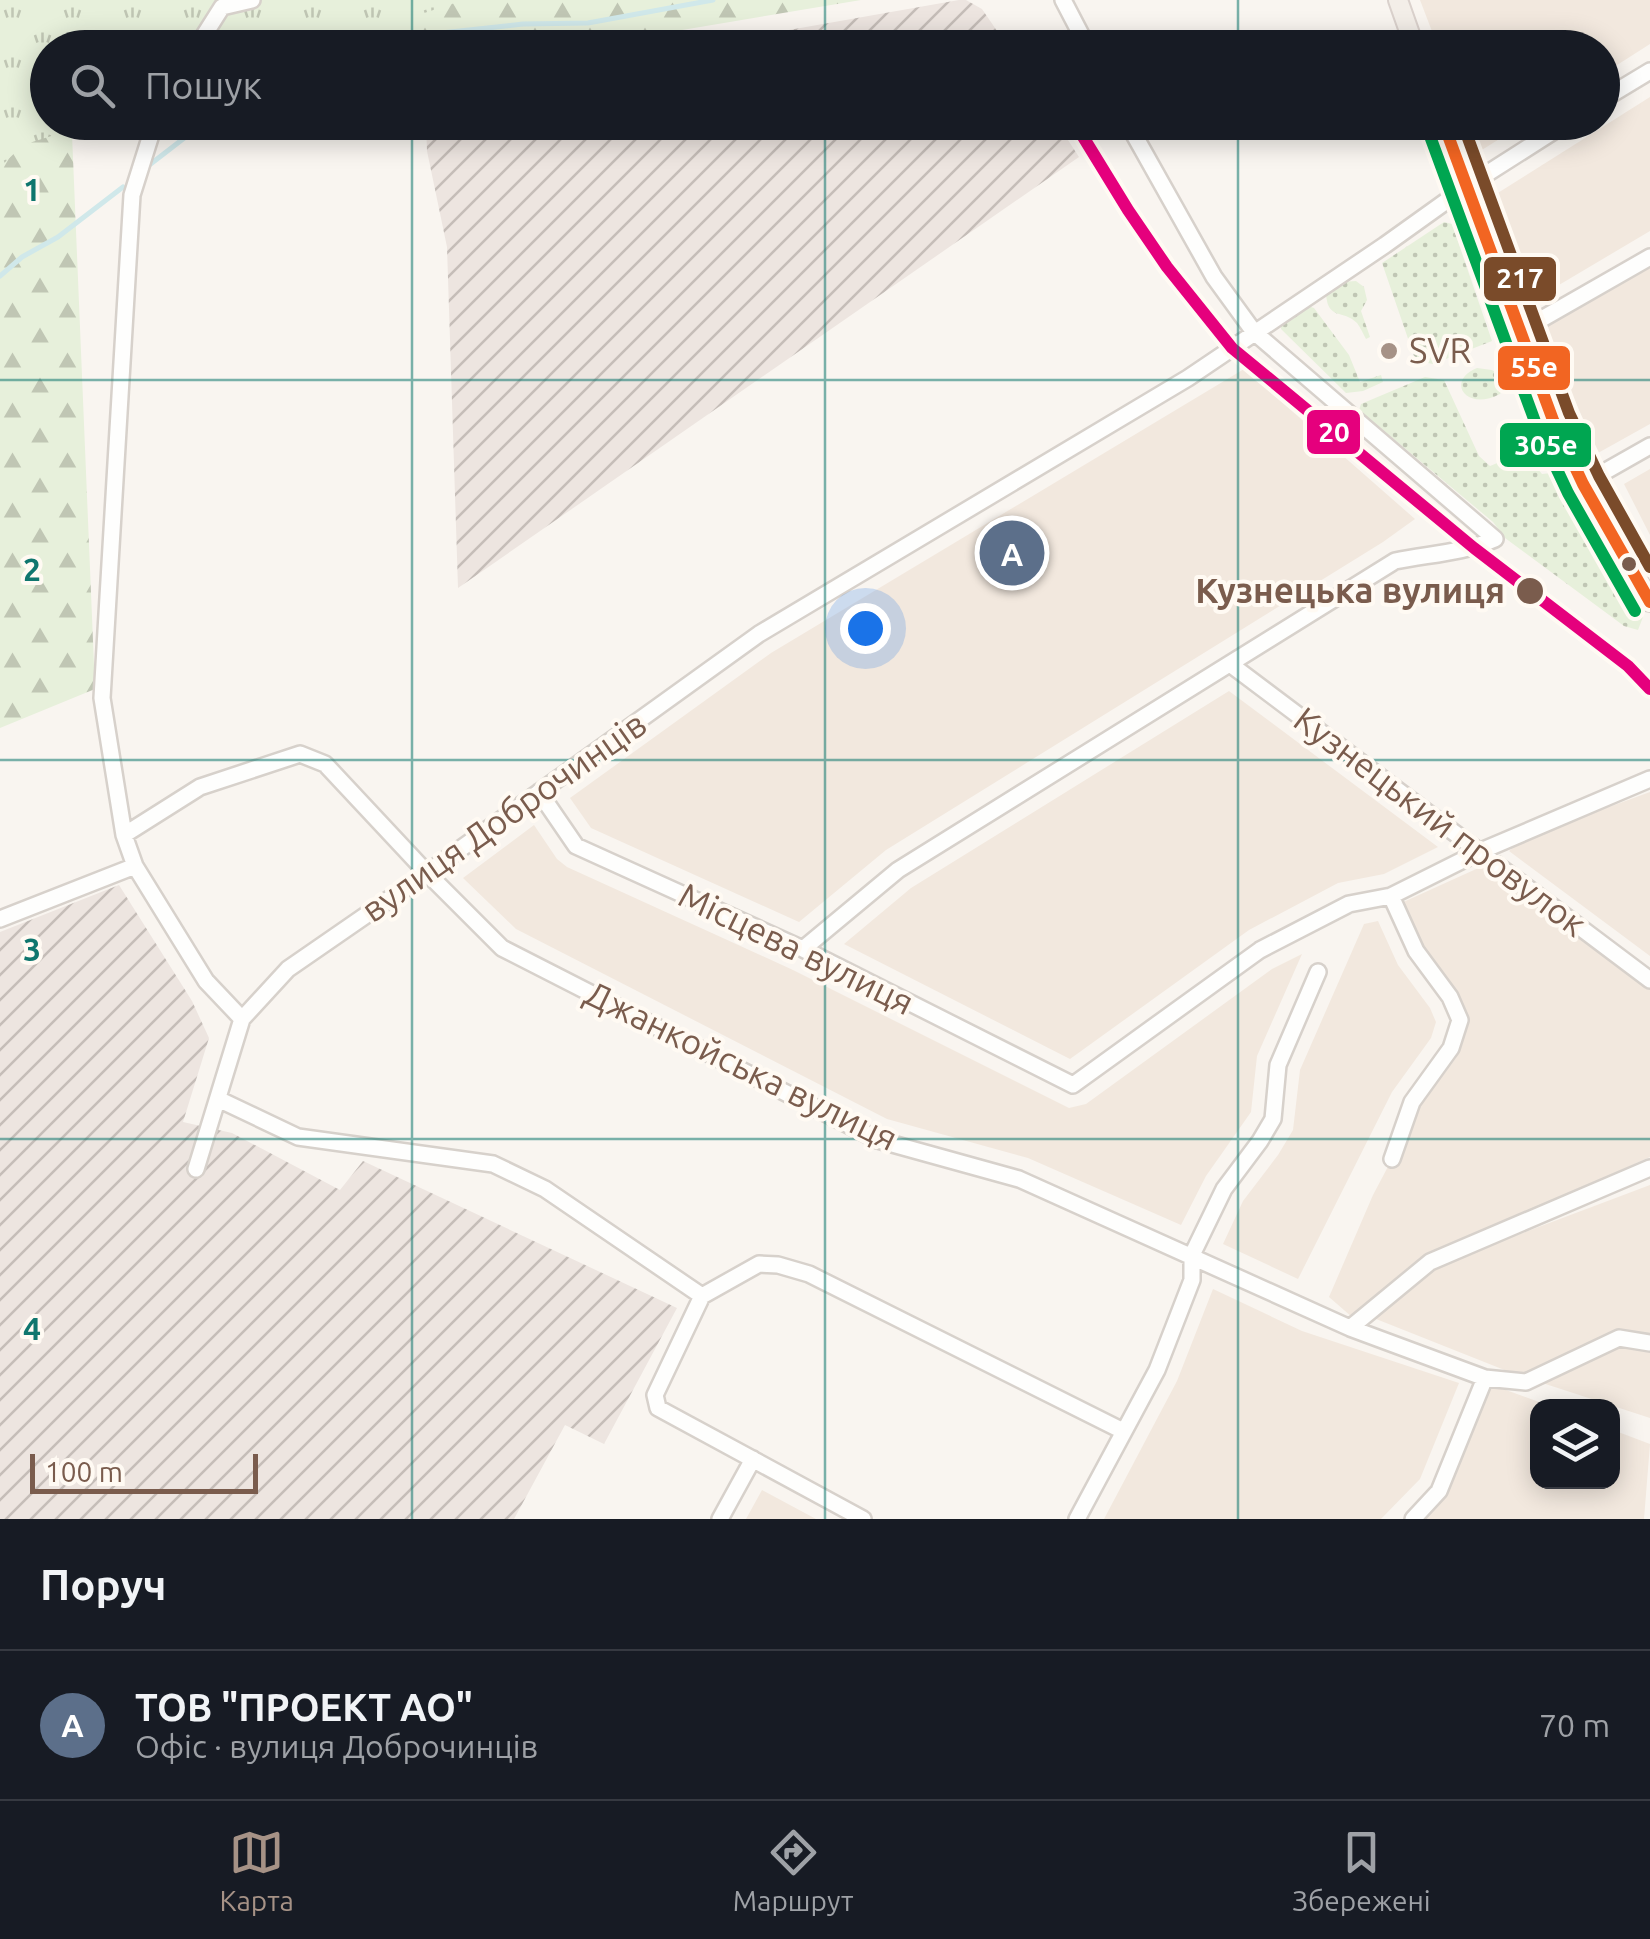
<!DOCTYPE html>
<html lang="uk">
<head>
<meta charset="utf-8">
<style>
	body { margin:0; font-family:Ubuntu,sans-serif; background:#242831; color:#f1f3f6 }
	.controls { position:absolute; right:30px; bottom:30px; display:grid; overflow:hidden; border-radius:20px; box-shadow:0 5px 25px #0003 }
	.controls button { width:90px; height:90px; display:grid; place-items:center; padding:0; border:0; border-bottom:2px solid #363941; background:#171b24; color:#f1f3f6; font:50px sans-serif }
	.scale { position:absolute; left:30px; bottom:25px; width:228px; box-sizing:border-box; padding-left:10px; border:5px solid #7a5c4d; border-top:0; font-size:28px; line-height:35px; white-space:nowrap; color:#7a5c4d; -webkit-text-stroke:8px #fffaf3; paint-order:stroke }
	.you { position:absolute; left:865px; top:628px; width:35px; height:35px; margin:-25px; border:8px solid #fff; border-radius:50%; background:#1a73e8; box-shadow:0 0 0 15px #1a73e833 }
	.badge { display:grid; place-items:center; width:65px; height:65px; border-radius:50%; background:#a69286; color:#fff; font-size:32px; font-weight:700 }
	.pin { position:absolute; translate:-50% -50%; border:5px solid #fff; box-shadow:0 2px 10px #0006 }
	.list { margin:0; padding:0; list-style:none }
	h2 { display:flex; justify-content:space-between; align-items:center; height:130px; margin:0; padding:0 40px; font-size:42px }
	h2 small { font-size:32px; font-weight:400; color:#9ea1a6 }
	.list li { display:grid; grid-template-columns:65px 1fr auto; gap:30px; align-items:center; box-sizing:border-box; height:150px; padding:0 40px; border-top:2px solid #363941 }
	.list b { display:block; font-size:38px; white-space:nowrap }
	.list p { margin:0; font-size:32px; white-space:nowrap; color:#9ea1a6 }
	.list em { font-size:32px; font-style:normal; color:#9ea1a6 }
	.icon { flex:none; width:55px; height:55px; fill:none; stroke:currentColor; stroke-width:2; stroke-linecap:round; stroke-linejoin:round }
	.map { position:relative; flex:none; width:1650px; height:1519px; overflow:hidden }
	.search { position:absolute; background:#171b24; box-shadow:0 5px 25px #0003; left:30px; right:30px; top:30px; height:110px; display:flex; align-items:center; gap:25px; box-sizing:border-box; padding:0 35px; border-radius:55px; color:#9ea1a6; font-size:38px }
	.sheet { height:280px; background:#171b24 }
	nav { display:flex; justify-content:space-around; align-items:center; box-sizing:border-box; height:140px; border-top:2px solid #363941; background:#171b24; font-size:28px; color:#9ea1a6 }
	nav a { display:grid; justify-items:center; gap:5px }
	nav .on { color:#a69286 }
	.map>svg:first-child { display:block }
	.residential { fill:#f2e8de }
	.industrial { fill:url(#industrial-furrows) }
	.grass { fill:url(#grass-dots) }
	.forest { fill:url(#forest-firs) }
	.park { fill:url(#park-tufts) }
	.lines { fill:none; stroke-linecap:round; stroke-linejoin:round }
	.stream { stroke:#d0e8ea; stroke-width:5 }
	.minor-casing { stroke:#d7d1cb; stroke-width:20 }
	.major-casing { stroke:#dad1cc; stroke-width:22 }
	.minor { stroke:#fefefd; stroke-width:15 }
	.major { stroke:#f3eee8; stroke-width:18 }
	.bus-1-casing { stroke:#fffaf3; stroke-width:20 }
	.bus-2-casing { stroke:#fffaf3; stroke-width:20 }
	.bus-3-casing { stroke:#fffaf3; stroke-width:20 }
	.bus-1 { stroke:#f26522; stroke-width:12 }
	.bus-2 { stroke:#00a651; stroke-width:12 }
	.bus-3 { stroke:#7a4b2a; stroke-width:12 }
	.tram-1-casing { stroke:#fffaf3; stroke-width:20 }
	.tram-1 { stroke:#e5007d; stroke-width:12 }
	.grid { fill:none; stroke:#0f766e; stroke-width:2.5; stroke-opacity:0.55 }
	.poi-dot { fill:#a69286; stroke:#fffaf3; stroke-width:4 }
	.bus-dot { fill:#7a5c4d; stroke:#fffaf3; stroke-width:4 }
	.labels { text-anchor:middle; stroke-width:8; stroke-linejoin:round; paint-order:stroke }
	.poi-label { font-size:35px; fill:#7a5c4d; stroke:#fffaf3; text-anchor:start }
	.stop-label { font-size:35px; font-weight:bold; fill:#7a5c4d; stroke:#fffaf3; text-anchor:end }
	.street-label { font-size:35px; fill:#7a5c4d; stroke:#fffaf3 }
	.grid-label { font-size:32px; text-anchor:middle; font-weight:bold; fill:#0f766e; stroke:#fffaf3; stroke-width:8; stroke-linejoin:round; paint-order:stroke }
	.line-badge { stroke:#fffaf3; stroke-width:4 }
	.badge-label { font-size:28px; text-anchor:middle; font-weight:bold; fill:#fff }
</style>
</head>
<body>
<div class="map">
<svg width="1650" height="1519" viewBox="0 0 1650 1519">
	<defs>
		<pattern id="industrial-furrows" width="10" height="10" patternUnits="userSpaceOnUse" patternTransform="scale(2.5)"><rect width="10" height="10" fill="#ede5e0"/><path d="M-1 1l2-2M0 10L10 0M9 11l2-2" fill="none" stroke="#c5bdb8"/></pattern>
		<pattern id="grass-dots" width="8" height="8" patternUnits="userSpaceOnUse" patternTransform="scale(2.5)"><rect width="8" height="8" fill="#e7f0db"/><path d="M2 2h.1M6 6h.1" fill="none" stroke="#c0c6b4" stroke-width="1.8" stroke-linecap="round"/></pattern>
		<pattern id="forest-firs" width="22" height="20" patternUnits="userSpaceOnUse" patternTransform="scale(2.5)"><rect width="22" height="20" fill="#e7f0db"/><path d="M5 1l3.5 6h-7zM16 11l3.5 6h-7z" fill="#c0c6b4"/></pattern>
		<pattern id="park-tufts" width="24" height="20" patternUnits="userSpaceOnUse" patternTransform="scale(2.5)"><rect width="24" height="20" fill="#e7f0db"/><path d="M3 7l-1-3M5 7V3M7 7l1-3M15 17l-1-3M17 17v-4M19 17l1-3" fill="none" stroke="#c0c6b4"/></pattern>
	</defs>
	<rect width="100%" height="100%" fill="#f9f5f0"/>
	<path class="residential" d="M 1420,0 L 1650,0 L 1650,44 L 1603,74 L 1602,48 L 1438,47 Z
		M 1650,97 L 1650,231 L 1532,301 L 1493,196 Z
		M 1466,122 L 1525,122 L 1525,123 L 1477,153 Z
		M 1650,268 L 1650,424 L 1598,453 L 1543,328 Z
		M 1244,369 L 1415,519 L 1383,542 L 886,850 L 799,922 L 591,828 L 570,798 L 771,653 Z
		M 1650,469 L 1650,535 L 1624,484 Z
		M 1229,691 L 1438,847 L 1384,874 L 1338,883 L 1249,930 L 1070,1059 L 844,944 L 911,888 Z
		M 1650,792 L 1650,956 L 1509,851 L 1527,837 Z
		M 534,825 L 557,859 L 567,867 L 793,970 L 1069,1108 L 1086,1104 L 1272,969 L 1302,954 L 1257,1056 L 1251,1112 L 1206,1176 L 1181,1225 L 1028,1158 L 887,1119 L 516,929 L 463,878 Z
		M 1485,865 L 1650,990 L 1650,1157 L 1424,1258 L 1352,1317 L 1329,1297 L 1373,1195 L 1420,1106 L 1456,1058 L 1466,1009 L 1424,953 L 1399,904 Z
		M 1378,921 L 1398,965 L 1430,1008 L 1436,1022 L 1431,1038 L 1392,1092 L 1298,1279 L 1223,1244 L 1243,1201 L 1278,1155 L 1293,1130 L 1300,1070 L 1364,924 Z
		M 1650,1185 L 1650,1418 L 1512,1373 L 1371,1317 L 1446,1262 Z
		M 1213,1289 L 1302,1331 L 1459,1383 L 1420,1479 L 1381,1519 L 1104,1519 L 1177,1381 Z
		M 1492,1385 L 1550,1406 L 1538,1406 L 1538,1482 L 1612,1482 L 1613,1430 L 1650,1444 L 1644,1519 L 1426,1519 L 1442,1500 Z
		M 762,1490 L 816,1519 L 746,1519 Z"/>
	<path class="industrial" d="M 959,0 L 966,0 L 982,9 L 1008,47 L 692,47 Z
		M 426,123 L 1057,123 L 1079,157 L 458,588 L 447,247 L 427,151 Z
		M 119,885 L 192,1001 L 209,1038 L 183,1122 L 232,1133 L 340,1190 L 363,1161 L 677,1308 L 604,1444 L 565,1425 L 514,1519 L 0,1519 L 0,932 Z"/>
	<path class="grass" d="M 1444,222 L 1452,224 L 1492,341 L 1433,364 L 1423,362 L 1414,356 L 1382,263 Z
		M 1356,281 L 1364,287 L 1367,300 L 1361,311 L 1370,337 L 1366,339 C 1363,334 1361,328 1357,323 C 1343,309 1328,321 1326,294 L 1342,282 Z
		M 1308,306 L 1314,308 L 1349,355 L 1360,382 L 1381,375 L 1383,382 L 1363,391 L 1346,393 L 1281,329 L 1281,323 Z
		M 1477,368 L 1492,370 L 1503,377 L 1505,386 L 1500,394 C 1466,412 1445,381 1477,368 Z
		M 1425,377 L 1444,380 L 1479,456 L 1490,466 L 1524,452 L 1542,474 L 1561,472 L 1643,617 L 1638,630 L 1624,626 L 1505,538 L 1493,522 L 1359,410 L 1361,404 Z"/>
	<path class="forest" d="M 0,0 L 861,0 L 581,47 L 48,48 L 48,122 L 139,123 L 72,134 L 95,689 L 0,728 Z"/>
	<path class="park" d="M 0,0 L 464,0 L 320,47 L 48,48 L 48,122 L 92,123 L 23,145 L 0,167 Z"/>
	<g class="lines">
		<path class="stream" d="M 364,48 L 386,39 L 523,24 L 588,23 L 713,0
			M 148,166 L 205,122
			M 0,276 L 22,257 L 58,237 L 123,187"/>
		<defs>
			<path id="minor" d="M 1063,0 L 1088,48
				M 196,48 L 222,7 L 252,0
				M 1602,100 L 1650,71
				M 155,122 L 132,195 L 102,698 L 124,835 L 135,866 L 206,981 L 242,1019
				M 1519,332 L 1650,257
				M 1583,484 L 1650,446
				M 1230,664 L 1650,980
				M 539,792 L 576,846 L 803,949 L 1073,1085 L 1260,950 L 1349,904 L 1391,896 L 1481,851 L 1650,779
				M 124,835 L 200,787 L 300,754 L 325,764 L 427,873 L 502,948 L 878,1140 L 1019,1179 L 1350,1328 L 1485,1378 L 1526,1382 L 1619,1338 L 1650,1343
				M 1391,896 L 1416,951 L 1450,997 L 1460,1020 L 1451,1048 L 1412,1102 L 1392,1159
				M 0,919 L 135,866
				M 803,949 L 898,870 L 1395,561 C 1429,554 1463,553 1495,539 L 1254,332 L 1214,277 L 1127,122
				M 218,1099 L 298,1137 L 493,1164 L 545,1189 L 702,1296
				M 196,1169 L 242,1019 L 288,969 L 427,873 L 759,634 L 1188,378 L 1385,245 L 1466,187 L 1568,122
				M 702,1296 L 759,1264 L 778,1265 L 809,1274 L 1123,1431
				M 702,1296 L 655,1395 L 658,1408 L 863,1519
				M 1350,1328 L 1430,1262 L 1650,1168
				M 720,1519 L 753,1459
				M 1077,1519 L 1157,1370 L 1192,1280 L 1192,1255 L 1224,1189 L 1260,1141 L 1273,1119 L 1278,1065 L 1318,972
				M 1413,1519 L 1439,1491 L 1485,1378"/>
			<path id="major" d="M 1398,0 L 1415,48
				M 1443,122 L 1553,420 L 1583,484 L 1650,602"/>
		</defs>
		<use href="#minor" class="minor-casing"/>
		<use href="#major" class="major-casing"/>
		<use href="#minor" class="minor"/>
		<use href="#major" class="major"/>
		<defs>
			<path id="bus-1" d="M 1443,122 L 1553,420 L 1583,484 L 1650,602"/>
			<path id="bus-2" d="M 1427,128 L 1537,427 L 1568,493 L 1635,611"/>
			<path id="bus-3" d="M 1462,122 L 1569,413 L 1599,476 L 1650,567"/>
		</defs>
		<use href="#bus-1" class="bus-1-casing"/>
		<use href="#bus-2" class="bus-2-casing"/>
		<use href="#bus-3" class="bus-3-casing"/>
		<use href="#bus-1" class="bus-1"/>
		<use href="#bus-2" class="bus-2"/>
		<use href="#bus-3" class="bus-3"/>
		<defs>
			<path id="tram-1" d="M 1074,122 L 1128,210 L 1167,267 L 1232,348 L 1474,548 L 1628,666 L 1650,689"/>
		</defs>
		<use href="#tram-1" class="tram-1-casing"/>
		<use href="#tram-1" class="tram-1"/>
	</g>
	<path class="grid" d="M 412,0 L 412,48M 825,0 L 825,48M 1238,0 L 1238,48M 412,122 L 412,1519M 825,122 L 825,1519M 1238,122 L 1238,1519M 0,380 L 1650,380M 0,760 L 1650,760M 0,1139 L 1650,1139"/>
	<circle class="poi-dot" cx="1389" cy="351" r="10"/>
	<g class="bus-dot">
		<circle cx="1629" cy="564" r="9"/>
		<circle cx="1530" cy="591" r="15"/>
	</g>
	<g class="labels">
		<g class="poi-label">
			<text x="1409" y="363">SVR</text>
		</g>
		<g class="stop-label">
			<text x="1505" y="603">Кузнецька вулиця</text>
		</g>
		<g class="street-label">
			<text transform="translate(504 817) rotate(-35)" y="12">вулиця Доброчинців</text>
			<text transform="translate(1440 822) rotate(37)" y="12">Кузнецький провулок</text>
			<text transform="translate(796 949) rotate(26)" y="12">Місцева вулиця</text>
			<text transform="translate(741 1066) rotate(26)" y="12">Джанкойська вулиця</text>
		</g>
	</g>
	<g class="grid-label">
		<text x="32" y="201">1</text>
		<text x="32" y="581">2</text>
		<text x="32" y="961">3</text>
		<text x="32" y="1340">4</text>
	</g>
	<g class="line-badge">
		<rect x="1482" y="255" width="76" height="48" rx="10" fill="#7a4b2a"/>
		<rect x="1496" y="344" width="76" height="48" rx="10" fill="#f26522"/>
		<rect x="1305" y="408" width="57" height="48" rx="10" fill="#e5007d"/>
		<rect x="1498" y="421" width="95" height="48" rx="10" fill="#00a651"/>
	</g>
	<g class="badge-label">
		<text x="1520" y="288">217</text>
		<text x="1534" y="377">55е</text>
		<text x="1334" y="442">20</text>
		<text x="1546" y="455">305e</text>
	</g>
</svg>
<div class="controls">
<button><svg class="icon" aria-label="layers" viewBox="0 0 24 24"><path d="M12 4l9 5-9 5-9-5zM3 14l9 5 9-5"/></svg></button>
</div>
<div class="scale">100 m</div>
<div class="you"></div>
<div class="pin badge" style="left:1012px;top:553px;background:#5c6f8a">A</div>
<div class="search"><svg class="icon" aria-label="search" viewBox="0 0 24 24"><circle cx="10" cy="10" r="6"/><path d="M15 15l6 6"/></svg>Пошук</div>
</div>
<section class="sheet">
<h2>Поруч<small></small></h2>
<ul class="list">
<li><span class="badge" style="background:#5c6f8a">A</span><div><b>ТОВ &quot;ПРОЕКТ АО&quot;</b><p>Офіс · вулиця Доброчинців</p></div><em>70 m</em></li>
</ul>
</section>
<nav>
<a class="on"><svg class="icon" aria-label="map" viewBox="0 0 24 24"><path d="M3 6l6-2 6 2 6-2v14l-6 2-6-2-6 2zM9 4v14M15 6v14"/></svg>Карта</a>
<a><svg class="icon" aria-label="directions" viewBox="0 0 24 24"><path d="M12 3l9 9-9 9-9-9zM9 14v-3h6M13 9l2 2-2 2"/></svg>Маршрут</a>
<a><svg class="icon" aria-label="saved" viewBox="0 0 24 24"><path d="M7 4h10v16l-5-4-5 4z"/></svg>Збережені</a>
</nav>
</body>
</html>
